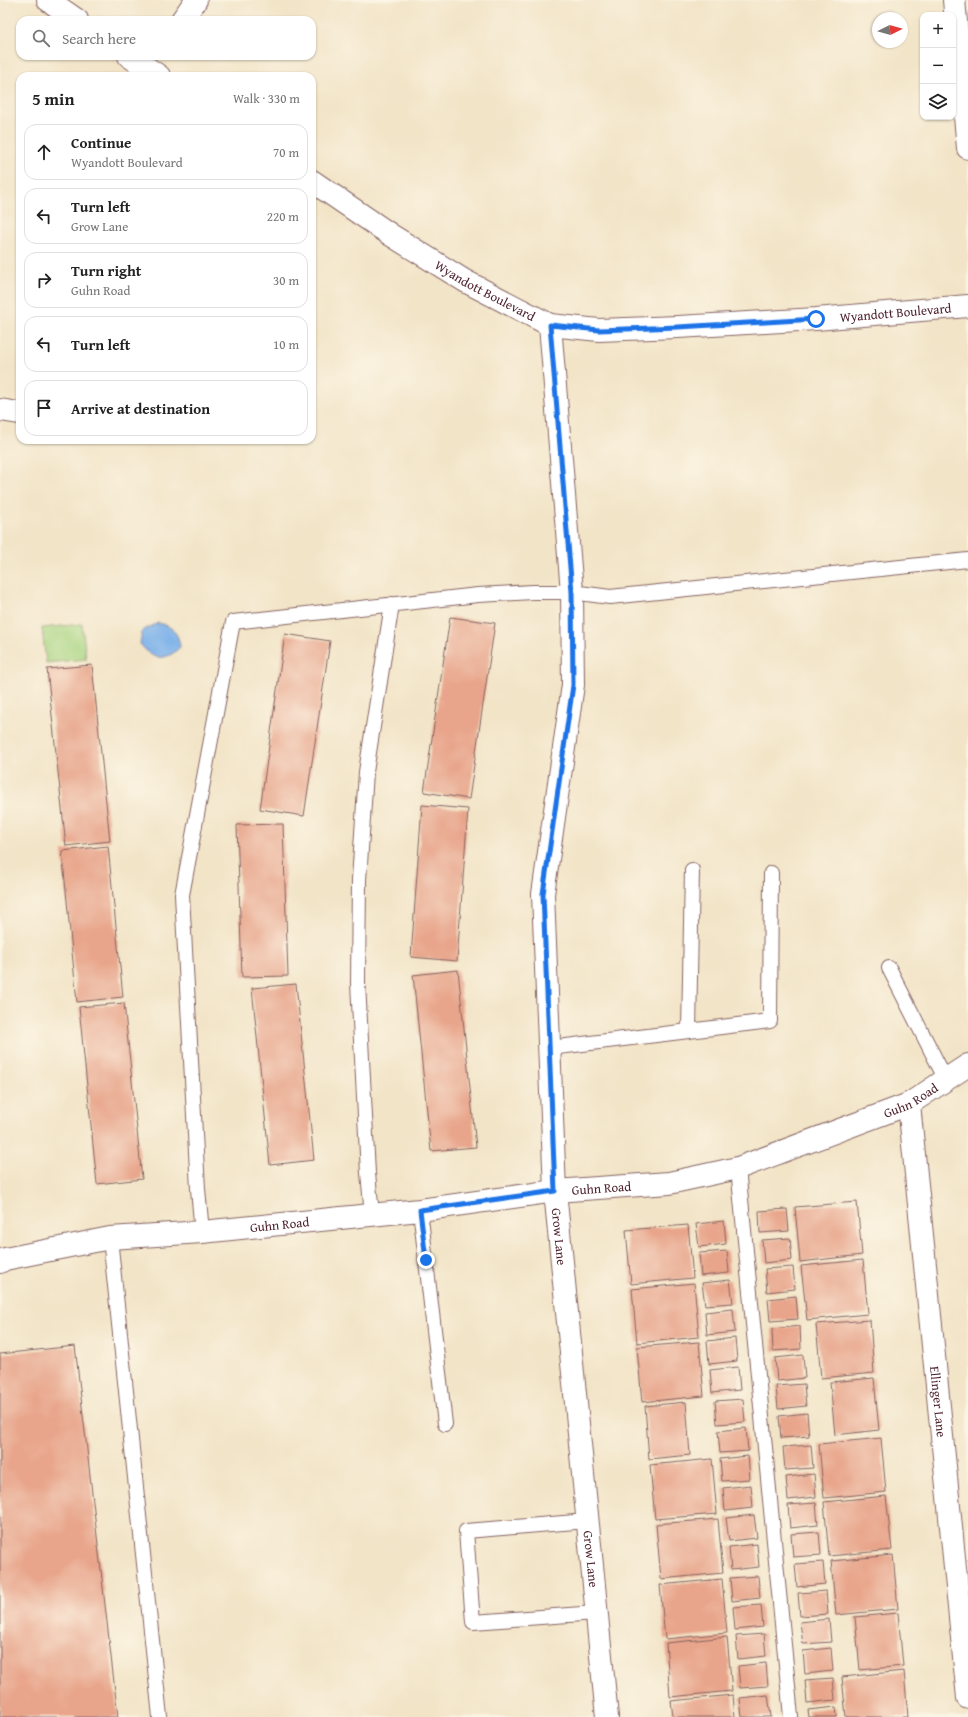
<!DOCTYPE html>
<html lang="en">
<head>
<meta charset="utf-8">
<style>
	body { margin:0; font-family:"Gentium Book Plus",serif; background:#f6f6f6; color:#222 }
	.controls { position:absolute; right:12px; top:12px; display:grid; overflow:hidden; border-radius:8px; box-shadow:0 1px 3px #0004 }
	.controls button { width:36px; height:36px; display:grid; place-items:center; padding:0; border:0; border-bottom:1px solid #e0e0e0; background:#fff; color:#222; font:20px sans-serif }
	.compass { position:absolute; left:872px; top:12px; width:36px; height:36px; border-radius:50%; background:#fff; box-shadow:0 1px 3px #0004; rotate:85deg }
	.stop { position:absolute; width:12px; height:12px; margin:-9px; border:3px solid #1a73e8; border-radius:50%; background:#fff }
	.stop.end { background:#1a73e8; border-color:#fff; box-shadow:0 1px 4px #0008 }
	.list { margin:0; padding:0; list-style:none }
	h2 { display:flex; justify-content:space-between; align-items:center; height:52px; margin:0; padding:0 16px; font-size:17px }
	h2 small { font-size:13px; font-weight:400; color:#767676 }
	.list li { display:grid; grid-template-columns:26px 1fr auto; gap:12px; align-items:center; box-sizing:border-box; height:56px; margin:0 8px 8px; padding:0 8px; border:1px solid #e0e0e0; border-radius:12px }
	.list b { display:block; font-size:15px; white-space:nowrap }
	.list p { margin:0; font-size:13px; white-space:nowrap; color:#767676 }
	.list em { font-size:13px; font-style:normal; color:#767676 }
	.icon { flex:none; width:22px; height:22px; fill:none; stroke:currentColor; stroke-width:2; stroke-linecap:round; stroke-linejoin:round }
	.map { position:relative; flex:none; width:968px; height:1717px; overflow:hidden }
	.search { position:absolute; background:#fff; box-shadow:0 1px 3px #0004; left:16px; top:16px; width:300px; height:44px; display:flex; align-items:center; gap:10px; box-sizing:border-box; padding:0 14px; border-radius:12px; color:#767676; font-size:15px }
	.panel { position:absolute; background:#fff; box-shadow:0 1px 3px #0004; left:16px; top:72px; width:300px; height:372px; border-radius:12px }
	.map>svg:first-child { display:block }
	.green { fill:#a7d480; stroke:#787a56 }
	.water { fill:#7cb1ea; stroke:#63688a }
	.building { fill:#e8a58b }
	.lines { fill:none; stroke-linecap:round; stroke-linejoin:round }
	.service-casing { stroke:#856462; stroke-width:16 }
	.minor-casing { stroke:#856462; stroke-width:24 }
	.tertiary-casing { stroke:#856462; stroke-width:24 }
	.service { stroke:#fff; stroke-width:14 }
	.minor { stroke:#fff; stroke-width:22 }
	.tertiary { stroke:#fff; stroke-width:22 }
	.route { stroke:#1a73e8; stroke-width:5 }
	.labels { text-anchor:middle; stroke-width:3; stroke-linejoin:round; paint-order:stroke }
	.street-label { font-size:13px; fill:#4a1f2b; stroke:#fcf5e5 }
</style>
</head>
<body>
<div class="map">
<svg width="968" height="1717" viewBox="0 0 968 1717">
	<rect width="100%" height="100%" fill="#fcf5e5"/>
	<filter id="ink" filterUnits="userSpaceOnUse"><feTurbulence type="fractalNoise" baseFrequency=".025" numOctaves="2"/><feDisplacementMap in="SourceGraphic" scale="8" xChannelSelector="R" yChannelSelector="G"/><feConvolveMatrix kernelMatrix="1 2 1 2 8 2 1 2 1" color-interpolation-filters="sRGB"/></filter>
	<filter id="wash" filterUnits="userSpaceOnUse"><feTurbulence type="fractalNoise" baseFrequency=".012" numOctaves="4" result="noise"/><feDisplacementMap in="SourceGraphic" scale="16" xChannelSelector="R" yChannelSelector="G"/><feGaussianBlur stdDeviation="0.9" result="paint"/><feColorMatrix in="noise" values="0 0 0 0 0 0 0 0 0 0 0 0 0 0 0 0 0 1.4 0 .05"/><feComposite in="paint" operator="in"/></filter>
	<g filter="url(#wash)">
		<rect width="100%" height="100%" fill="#f2e4c7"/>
		<path class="green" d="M 82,624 L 86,659 L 46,663 L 42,628 Z"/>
		<path class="water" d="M 158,623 C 172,625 179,634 180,647 C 172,656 159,662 149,653 C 145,650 143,647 140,644 L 142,631 Z"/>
		<g id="blocks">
			<path class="building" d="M 450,617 L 495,623 L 469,799 L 424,792 Z
				M 285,634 L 330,641 L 304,816 L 260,809 Z
				M 92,665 L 110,841 L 66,846 L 47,669 Z
				M 422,805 L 468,809 L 457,961 L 411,957 Z
				M 283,824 L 288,976 L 242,977 L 237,825 Z
				M 108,846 L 123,997 L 77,1002 L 62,851 Z
				M 458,970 L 476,1147 L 431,1151 L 413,975 Z
				M 296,984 L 314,1160 L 270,1165 L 252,988 Z
				M 124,1003 L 142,1179 L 97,1184 L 79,1007 Z
				M 857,1202 L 862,1255 L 800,1262 L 795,1207 Z
				M 787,1209 L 789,1231 L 760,1233 L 759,1211 Z
				M 724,1221 L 726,1244 L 699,1247 L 696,1224 Z
				M 688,1225 L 693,1278 L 631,1284 L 626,1230 Z
				M 790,1238 L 792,1260 L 764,1263 L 762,1240 Z
				M 727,1251 L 729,1273 L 701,1276 L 699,1253 Z
				M 863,1260 L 868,1314 L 807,1320 L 801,1266 Z
				M 793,1267 L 795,1289 L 767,1292 L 765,1269 Z
				M 730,1280 L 733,1303 L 705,1305 L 702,1283 Z
				M 694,1283 L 699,1337 L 637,1343 L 632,1289 Z
				M 796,1296 L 798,1319 L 770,1321 L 768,1299 Z
				M 733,1309 L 735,1332 L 707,1335 L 705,1312 Z
				M 870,1320 L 874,1373 L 821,1378 L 816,1324 Z
				M 800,1326 L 801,1349 L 773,1351 L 772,1329 Z
				M 735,1338 L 737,1361 L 709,1364 L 707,1341 Z
				M 699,1342 L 704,1396 L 642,1402 L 637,1347 Z
				M 75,1346 L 118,1717 L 0,1717 L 0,1354 Z
				M 803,1355 L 805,1378 L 777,1381 L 775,1358 Z
				M 738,1367 L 740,1390 L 712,1393 L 710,1370 Z
				M 874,1378 L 879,1430 L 835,1435 L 830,1382 Z
				M 804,1384 L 806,1406 L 778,1409 L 776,1386 Z
				M 743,1399 L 745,1422 L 717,1424 L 715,1401 Z
				M 686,1402 L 690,1455 L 649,1459 L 645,1406 Z
				M 807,1413 L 809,1436 L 781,1438 L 779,1416 Z
				M 746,1428 L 748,1451 L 720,1453 L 718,1431 Z
				M 881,1438 L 886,1492 L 824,1498 L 819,1444 Z
				M 811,1445 L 813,1468 L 785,1470 L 783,1447 Z
				M 748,1456 L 750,1479 L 722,1481 L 720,1459 Z
				M 712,1459 L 717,1514 L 655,1519 L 650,1465 Z
				M 814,1474 L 816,1497 L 788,1500 L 786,1477 Z
				M 751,1485 L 753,1508 L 725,1511 L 723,1488 Z
				M 886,1496 L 892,1550 L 829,1556 L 824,1502 Z
				M 816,1503 L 818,1525 L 790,1528 L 788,1505 Z
				M 754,1515 L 757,1538 L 729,1541 L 726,1518 Z
				M 718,1519 L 723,1573 L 661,1579 L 656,1524 Z
				M 819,1532 L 821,1555 L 793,1557 L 791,1534 Z
				M 757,1544 L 759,1567 L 731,1570 L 729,1547 Z
				M 893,1555 L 898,1609 L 836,1615 L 831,1561 Z
				M 823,1562 L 825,1584 L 797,1587 L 795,1564 Z
				M 758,1576 L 760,1598 L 732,1601 L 730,1578 Z
				M 722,1579 L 727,1633 L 665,1639 L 660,1585 Z
				M 826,1591 L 828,1614 L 800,1616 L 798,1593 Z
				M 761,1605 L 763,1627 L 735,1630 L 733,1607 Z
				M 898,1613 L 903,1666 L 860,1670 L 855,1617 Z
				M 829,1619 L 831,1642 L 803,1644 L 800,1622 Z
				M 764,1634 L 766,1656 L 738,1659 L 736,1636 Z
				M 727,1637 L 732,1691 L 670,1697 L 666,1643 Z
				M 831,1648 L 833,1671 L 805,1674 L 803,1651 Z
				M 766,1663 L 768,1686 L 740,1688 L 738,1666 Z
				M 904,1671 L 908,1717 L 846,1717 L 842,1677 Z
				M 833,1678 L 835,1700 L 807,1703 L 805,1680 Z
				M 733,1695 L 735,1717 L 673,1717 L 671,1701 Z
				M 768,1695 L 771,1717 L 742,1717 L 740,1698 Z
				M 836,1707 L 837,1717 L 809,1717 L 808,1710 Z"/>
		</g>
	</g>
	<g filter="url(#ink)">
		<use href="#blocks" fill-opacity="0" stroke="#856462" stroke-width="1"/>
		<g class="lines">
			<defs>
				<path id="service" d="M 889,968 L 946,1080
					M 689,1031 L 692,870
					M 550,1048 L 770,1021 L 771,873
					M 738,1168 L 791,1717
					M 420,1210 L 445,1424
					M 372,1215 L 368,1173 L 358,983 L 359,880 L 366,772 L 392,604
					M 202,1232 L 198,1189 L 182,895 L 233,622 L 478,595 L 533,592 L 572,592 L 610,597 L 968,560
					M 110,1238 L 160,1717
					M 587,1521 L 466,1531 L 473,1622 L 596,1613"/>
				<g id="minor">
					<path d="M 48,0 L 77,20"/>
					<path d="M 954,0 L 968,148"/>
					<path d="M 182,20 L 196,0"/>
					<path d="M 129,56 L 159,76"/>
					<path id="s1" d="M 312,181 L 391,235 L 465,281 L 550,325 L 599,330 L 678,327 L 816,319 L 968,306"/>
					<path id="s2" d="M 550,325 L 572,592 L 573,685 L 543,894 L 555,1191 L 607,1717"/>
					<path d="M 0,410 L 19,413"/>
					<path id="s3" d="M 909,1104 L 968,1698"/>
				</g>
				<g id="tertiary">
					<path id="s4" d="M 0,1262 L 5,1259 L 110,1238 L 202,1232 L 420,1210 L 555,1191 L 669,1183 L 738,1168 L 909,1104 L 968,1065"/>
				</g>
			</defs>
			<use href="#service" class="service-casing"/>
			<use href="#minor" class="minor-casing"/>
			<use href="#tertiary" class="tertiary-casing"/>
			<use href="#service" class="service"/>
			<use href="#minor" class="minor"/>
			<use href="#tertiary" class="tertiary"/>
		</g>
	</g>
	<g class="lines" filter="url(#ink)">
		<path class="route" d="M 426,1260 L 420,1210 L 555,1191 L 543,894 L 573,685 L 572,592 L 550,325 L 599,330 L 678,327 L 816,319"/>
	</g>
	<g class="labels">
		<g class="street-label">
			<text dy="5" stroke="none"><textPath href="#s1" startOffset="205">Wyandott Boulevard</textPath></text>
			<text dy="5" stroke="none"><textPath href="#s1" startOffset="625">Wyandott Boulevard</textPath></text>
			<text dy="5" stroke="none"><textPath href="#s4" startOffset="931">Guhn Road</textPath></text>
			<text dy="5" stroke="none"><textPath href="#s4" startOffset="607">Guhn Road</textPath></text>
			<text dy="5" stroke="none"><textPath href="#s4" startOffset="283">Guhn Road</textPath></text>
			<text dy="5" stroke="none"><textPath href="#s2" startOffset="915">Grow Lane</textPath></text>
			<text dy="5" stroke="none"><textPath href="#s3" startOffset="299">Ellinger Lane</textPath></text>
			<text dy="5" stroke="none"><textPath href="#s2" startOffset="1239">Grow Lane</textPath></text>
		</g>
	</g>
</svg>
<div class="controls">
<button>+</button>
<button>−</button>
<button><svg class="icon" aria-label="layers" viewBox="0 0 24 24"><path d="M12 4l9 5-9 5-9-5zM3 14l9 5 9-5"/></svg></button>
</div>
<svg class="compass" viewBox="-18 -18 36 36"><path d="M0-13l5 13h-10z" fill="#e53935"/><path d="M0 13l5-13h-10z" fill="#767676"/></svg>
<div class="stop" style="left:816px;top:319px"></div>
<div class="stop end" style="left:426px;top:1260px"></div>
<div class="search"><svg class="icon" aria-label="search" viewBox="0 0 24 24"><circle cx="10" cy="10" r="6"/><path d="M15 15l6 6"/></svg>Search here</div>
<section class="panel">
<h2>5 min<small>Walk · 330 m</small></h2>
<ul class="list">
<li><svg class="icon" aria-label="ahead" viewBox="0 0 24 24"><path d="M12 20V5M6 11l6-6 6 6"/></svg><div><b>Continue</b><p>Wyandott Boulevard</p></div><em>70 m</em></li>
<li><svg class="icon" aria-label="left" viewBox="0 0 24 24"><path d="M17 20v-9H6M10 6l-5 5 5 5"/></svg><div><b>Turn left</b><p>Grow Lane</p></div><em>220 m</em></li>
<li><svg class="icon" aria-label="right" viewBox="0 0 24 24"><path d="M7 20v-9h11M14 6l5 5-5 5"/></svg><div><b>Turn right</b><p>Guhn Road</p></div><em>30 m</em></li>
<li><svg class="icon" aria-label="left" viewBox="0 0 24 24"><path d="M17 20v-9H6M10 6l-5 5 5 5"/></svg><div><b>Turn left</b></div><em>10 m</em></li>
<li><svg class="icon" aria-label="arrive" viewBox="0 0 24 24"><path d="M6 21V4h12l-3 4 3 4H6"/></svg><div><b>Arrive at destination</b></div></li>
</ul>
</section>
</div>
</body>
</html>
